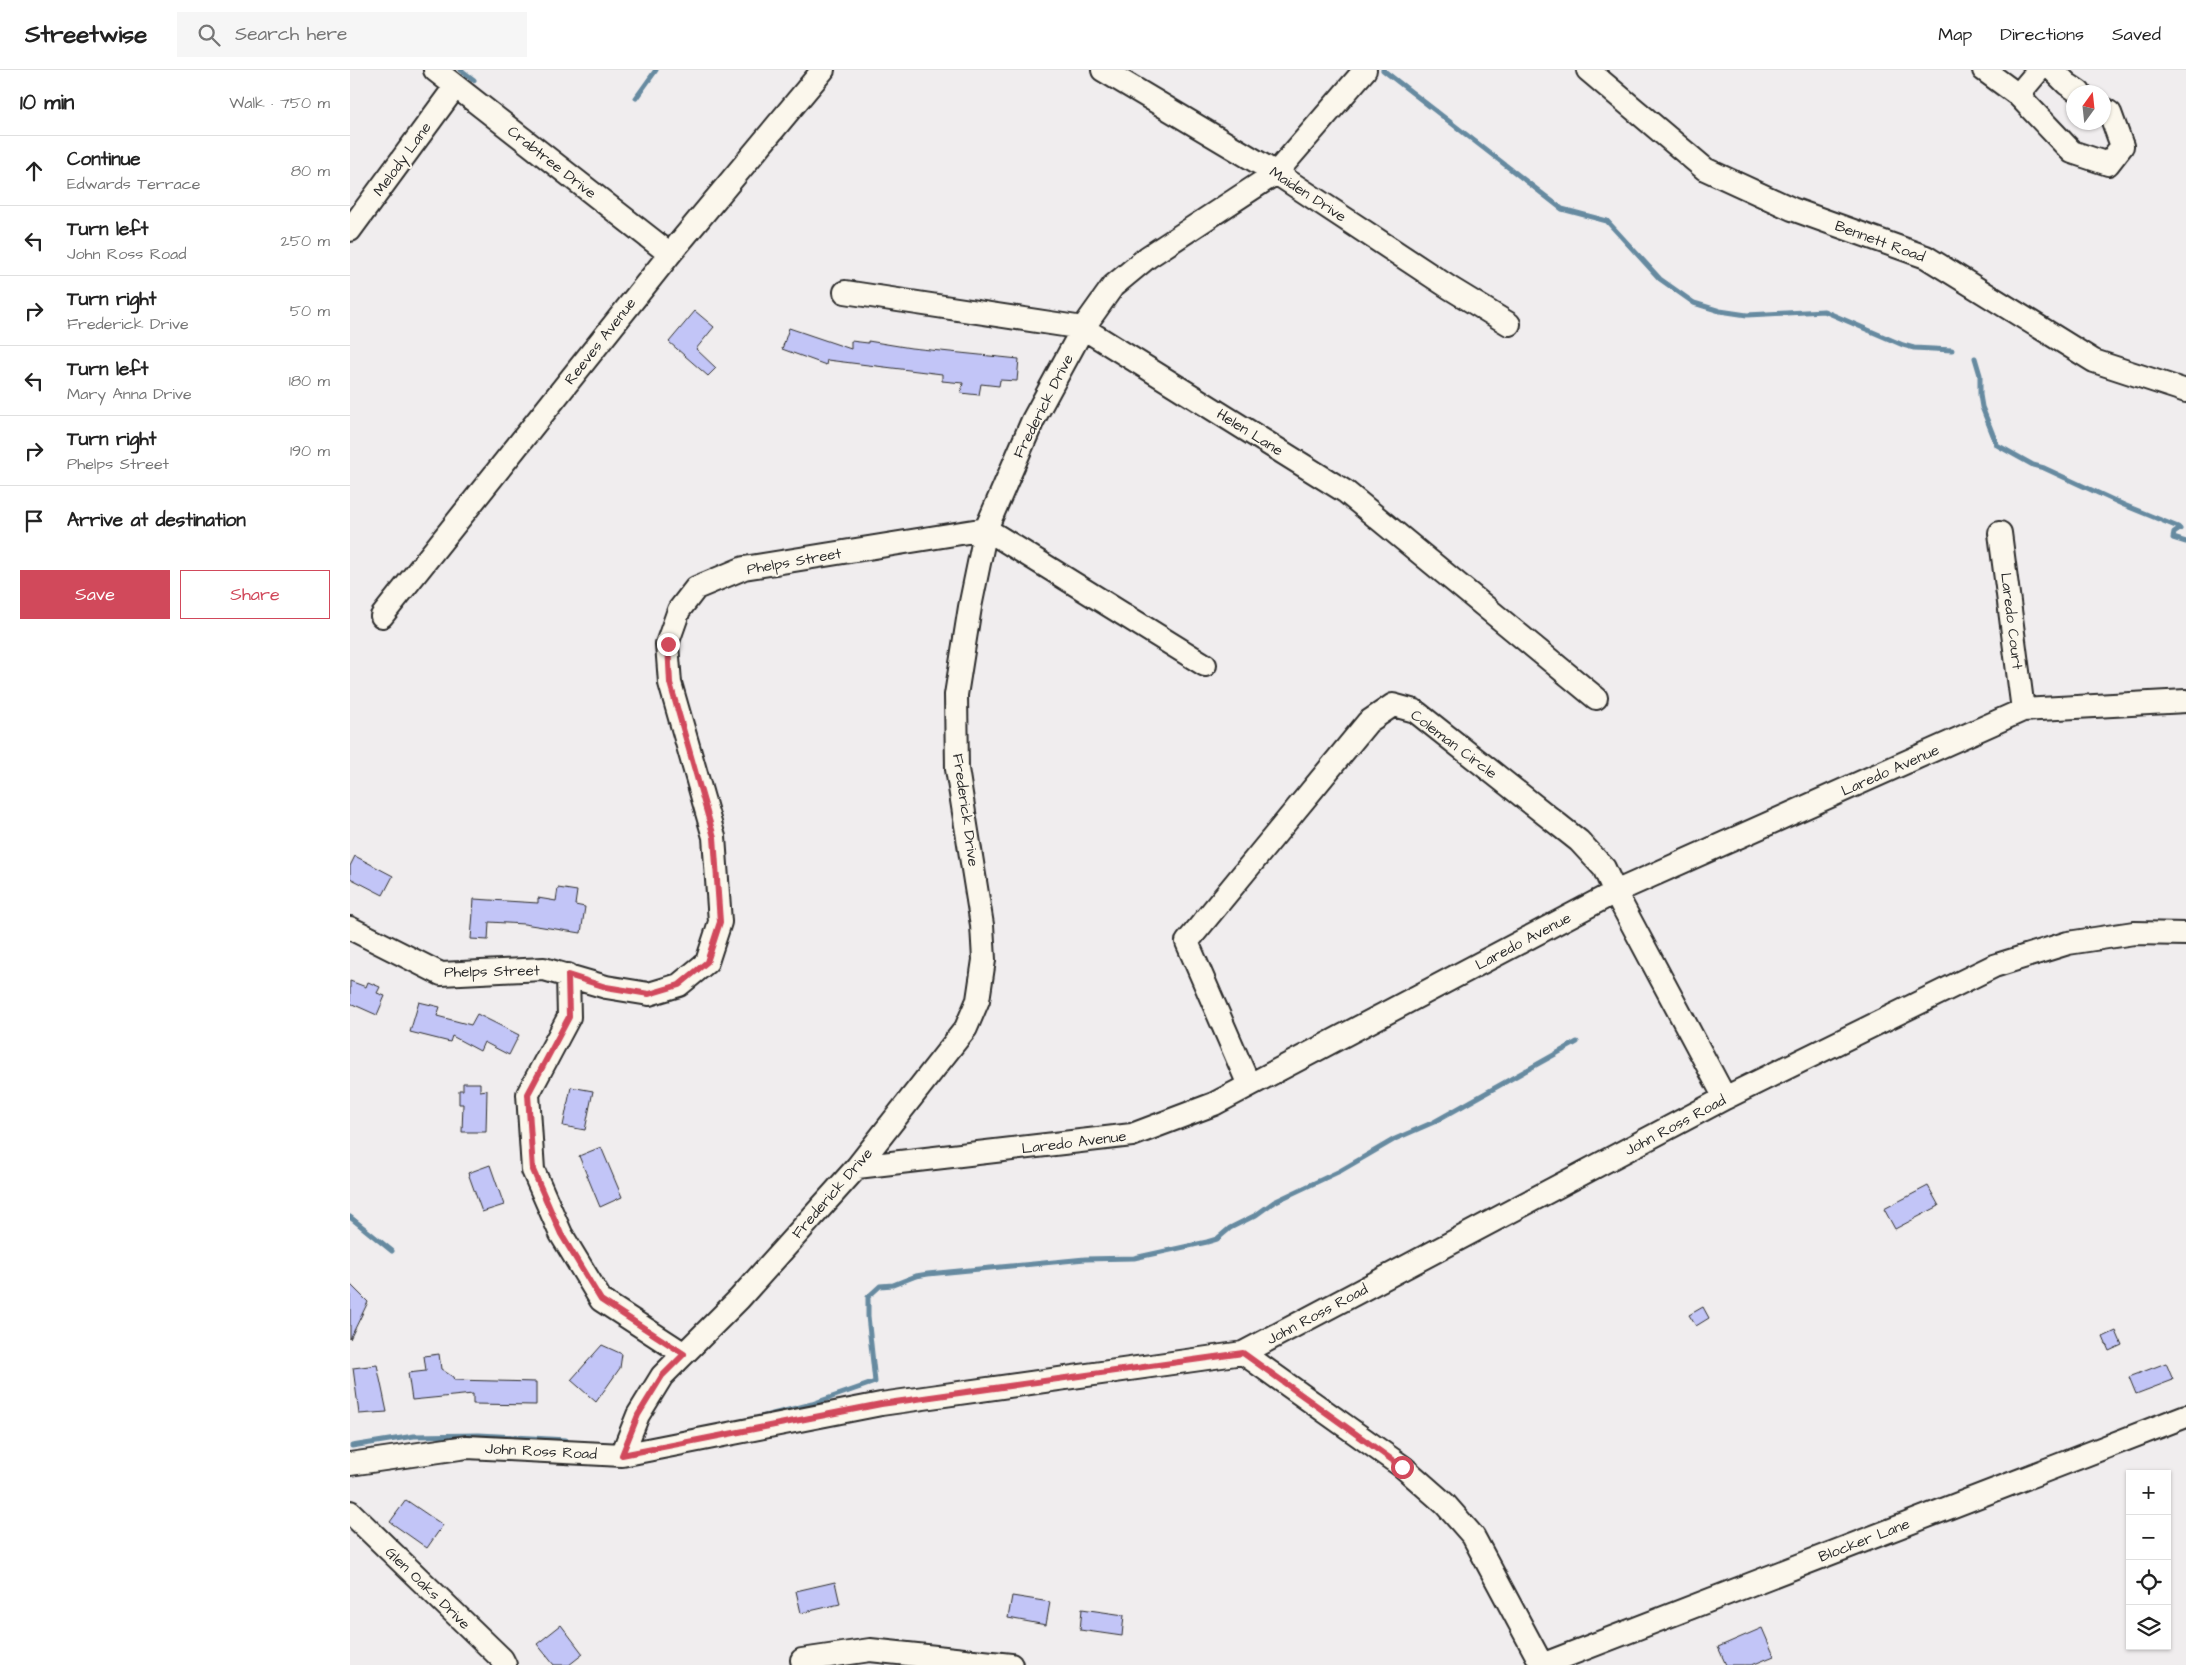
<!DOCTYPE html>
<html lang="en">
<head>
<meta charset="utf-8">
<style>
	body { margin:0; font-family:"Architects Daughter",sans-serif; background:#f6f6f6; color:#222 }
	.controls { position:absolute; right:15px; bottom:15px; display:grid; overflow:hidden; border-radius:0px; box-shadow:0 1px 4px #0004 }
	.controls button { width:45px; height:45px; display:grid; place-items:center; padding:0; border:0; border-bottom:1px solid #e0e0e0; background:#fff; color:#222; font:25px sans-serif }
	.compass { position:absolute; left:1716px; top:15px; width:45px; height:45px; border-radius:50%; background:#fff; box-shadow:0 1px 4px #0004; rotate:15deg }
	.stop { position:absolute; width:15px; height:15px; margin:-11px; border:4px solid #d1495b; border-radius:50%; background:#fff }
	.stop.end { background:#d1495b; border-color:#fff; box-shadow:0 1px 5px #0008 }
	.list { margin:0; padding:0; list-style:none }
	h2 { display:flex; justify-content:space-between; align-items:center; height:65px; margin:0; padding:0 20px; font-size:21px }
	h2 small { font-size:16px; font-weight:400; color:#767676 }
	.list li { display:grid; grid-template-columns:32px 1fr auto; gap:15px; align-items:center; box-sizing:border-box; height:70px; padding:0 20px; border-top:1px solid #e0e0e0 }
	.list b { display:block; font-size:19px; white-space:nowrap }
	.list p { margin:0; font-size:16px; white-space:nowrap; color:#767676 }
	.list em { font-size:16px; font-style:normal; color:#767676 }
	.actions { display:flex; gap:10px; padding:15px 20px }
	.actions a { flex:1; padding:11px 0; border:1px solid #d1495b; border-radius:0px; text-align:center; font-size:18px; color:#d1495b }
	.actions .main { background:#d1495b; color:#fff }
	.icon { flex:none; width:28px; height:28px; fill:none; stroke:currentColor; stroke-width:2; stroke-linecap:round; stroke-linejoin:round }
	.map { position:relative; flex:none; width:1836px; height:1595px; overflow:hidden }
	header { display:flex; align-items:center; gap:30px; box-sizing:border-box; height:70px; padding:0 25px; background:#fff; border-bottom:1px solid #e0e0e0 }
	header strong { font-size:24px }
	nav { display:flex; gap:28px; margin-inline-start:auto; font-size:18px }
	.search { width:350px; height:45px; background:#f6f6f6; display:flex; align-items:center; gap:12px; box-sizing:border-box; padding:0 18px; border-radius:0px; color:#767676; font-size:19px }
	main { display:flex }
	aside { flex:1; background:#fff }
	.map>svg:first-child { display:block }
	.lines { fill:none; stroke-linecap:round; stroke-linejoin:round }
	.stream { stroke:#668aa0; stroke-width:5 }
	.building { fill:#c2c5f7; stroke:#2b2b2b }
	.minor-casing { stroke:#2b2b2b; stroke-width:26 }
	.minor { stroke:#fbf7ec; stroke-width:22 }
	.route { stroke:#d1495b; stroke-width:6 }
	.labels { text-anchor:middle; stroke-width:4; stroke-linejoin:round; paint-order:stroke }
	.street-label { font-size:15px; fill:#2b2b2b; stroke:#fbf7ec }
</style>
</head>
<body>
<header>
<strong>Streetwise</strong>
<div class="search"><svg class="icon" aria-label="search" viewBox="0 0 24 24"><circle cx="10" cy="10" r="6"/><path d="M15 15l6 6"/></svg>Search here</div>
<nav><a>Map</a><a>Directions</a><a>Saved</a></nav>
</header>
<main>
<aside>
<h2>10 min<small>Walk · 750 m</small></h2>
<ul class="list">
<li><svg class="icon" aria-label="ahead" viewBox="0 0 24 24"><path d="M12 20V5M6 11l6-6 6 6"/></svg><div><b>Continue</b><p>Edwards Terrace</p></div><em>80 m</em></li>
<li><svg class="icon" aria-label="left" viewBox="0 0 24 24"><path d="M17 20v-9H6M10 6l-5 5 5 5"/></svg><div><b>Turn left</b><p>John Ross Road</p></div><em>250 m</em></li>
<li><svg class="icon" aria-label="right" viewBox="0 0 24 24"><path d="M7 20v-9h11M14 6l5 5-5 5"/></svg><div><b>Turn right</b><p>Frederick Drive</p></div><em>50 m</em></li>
<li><svg class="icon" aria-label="left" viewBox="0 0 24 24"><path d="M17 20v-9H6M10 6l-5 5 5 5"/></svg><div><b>Turn left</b><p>Mary Anna Drive</p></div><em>180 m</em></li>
<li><svg class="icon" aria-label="right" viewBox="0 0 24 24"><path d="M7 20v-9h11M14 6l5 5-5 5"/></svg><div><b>Turn right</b><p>Phelps Street</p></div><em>190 m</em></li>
<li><svg class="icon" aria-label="arrive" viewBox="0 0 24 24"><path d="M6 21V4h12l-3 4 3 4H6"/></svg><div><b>Arrive at destination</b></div></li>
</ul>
<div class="actions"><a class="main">Save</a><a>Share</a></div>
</aside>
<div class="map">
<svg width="1836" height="1595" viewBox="0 0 1836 1595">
	<rect width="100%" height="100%" fill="#f0edee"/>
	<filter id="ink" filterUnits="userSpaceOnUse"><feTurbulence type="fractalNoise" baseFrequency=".02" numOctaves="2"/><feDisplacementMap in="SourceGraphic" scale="10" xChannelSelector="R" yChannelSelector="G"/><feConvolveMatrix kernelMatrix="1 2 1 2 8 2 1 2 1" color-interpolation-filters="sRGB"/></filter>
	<g filter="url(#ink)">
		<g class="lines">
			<path class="stream" d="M 111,0 L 124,10
				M 1033,0 L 1212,139 L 1257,151 L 1310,209 L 1344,233 L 1370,241 L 1397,245 L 1474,241 L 1553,275 L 1564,278 L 1602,280
				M 286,28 L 306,0
				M 1625,288 L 1630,305 L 1630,325 L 1632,337 L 1647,375 L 1683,395 L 1694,398 L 1774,435 L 1828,457 L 1830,459 L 1824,463 L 1823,468 L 1836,472
				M 0,1147 L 42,1181
				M 411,1347 L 462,1334 L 525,1312 L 518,1246 L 518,1227 L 530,1216 L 543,1215 L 566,1206 L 578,1204 L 735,1189 L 784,1188 L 857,1172 L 867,1169 L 880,1158 L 906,1145 L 924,1132 L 990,1101 L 1045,1069 L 1084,1052 L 1227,972
				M 2,1376 L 64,1366 L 129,1365 L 216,1370"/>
		</g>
		<path class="building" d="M 345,241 L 364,257 L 346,279 L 366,298 L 358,306 L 319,272 Z
			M 439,258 L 501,279 L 501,271 L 518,273 L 518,271 L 561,278 L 669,289 L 667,311 L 650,310 L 649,316 L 631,314 L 629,325 L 611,323 L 613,313 L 592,311 L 592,304 L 477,290 L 476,295 L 432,279 Z
			M 5,786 L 43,806 L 33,825 L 0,808 L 0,796 Z
			M 208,818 L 227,821 L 225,835 L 235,837 L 231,863 L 174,854 L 139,852 L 138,870 L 121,869 L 124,829 L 188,833 L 188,828 L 206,831 Z
			M 0,911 L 16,917 L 18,912 L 30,917 L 27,923 L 35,926 L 27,945 L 0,933 Z
			M 69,932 L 90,937 L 87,946 L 121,955 L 127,944 L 169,965 L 159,985 L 134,972 L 130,981 L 102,966 L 100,972 L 60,962 Z
			M 113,1013 L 130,1013 L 130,1021 L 137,1020 L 136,1062 L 112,1062 L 113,1034 L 109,1034 L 109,1020 L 113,1020 Z
			M 221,1017 L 243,1021 L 235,1060 L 213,1056 Z
			M 251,1077 L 272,1127 L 250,1137 L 229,1086 Z
			M 140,1095 L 154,1135 L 132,1142 L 118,1103 Z
			M 1578,1116 L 1589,1136 L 1545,1159 L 1534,1139 Z
			M 0,1214 L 18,1232 L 0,1269 Z
			M 1353,1237 L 1359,1248 L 1346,1256 L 1339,1245 Z
			M 1766,1261 L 1772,1275 L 1759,1281 L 1753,1267 Z
			M 252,1275 L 272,1284 L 270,1298 L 246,1332 L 221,1310 Z
			M 89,1284 L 91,1299 L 103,1307 L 104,1310 L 186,1312 L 186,1335 L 123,1334 L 123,1324 L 62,1330 L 58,1303 L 76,1301 L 74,1286 Z
			M 1816,1293 L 1823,1310 L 1786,1324 L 1779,1307 Z
			M 27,1295 L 37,1342 L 9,1344 L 3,1298 Z
			M 56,1430 L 93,1455 L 77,1478 L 40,1452 Z
			M 485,1512 L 490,1534 L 451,1543 L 446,1521 Z
			M 662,1526 L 700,1532 L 696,1555 L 658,1548 Z
			M 732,1539 L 774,1545 L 772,1566 L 730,1560 Z
			M 211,1555 L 233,1584 L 219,1595 L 204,1595 L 187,1574 Z
			M 1412,1558 L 1424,1586 L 1402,1595 L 1376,1595 L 1368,1577 Z"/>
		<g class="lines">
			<defs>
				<path id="minor" d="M 85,0 L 320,184
					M 753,0 L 926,103 L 1100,218 L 1159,254
					M 1238,0 L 1355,99 L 1442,139 L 1576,187 L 1744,291 L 1836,321
					M 1634,0 L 1668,25 L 1722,82 L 1758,94 L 1772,76 L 1760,43 L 1754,39
					M 1703,0 L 1717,14 L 1729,22
					M 1668,25 L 1689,0
					M 0,160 L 105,17
					M 495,222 L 733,258 L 996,422 L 1246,628
					M 1650,463 L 1673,640
					M 32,546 L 320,184 L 473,0
					M 0,858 L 91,904 L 194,899 L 256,917 L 299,924 L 329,915 L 357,892 L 370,852 L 364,767 L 320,613 L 317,574 L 329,540 L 346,518 L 394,498 L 636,459 L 855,595
					M 218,905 L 219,947 L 178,1024 L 183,1100 L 211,1164 L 251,1230 L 334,1284
					M 899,1015 L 837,872 L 1018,652 L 1043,635 L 1065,641 L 1229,771 L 1254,798 L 1265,822 L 1375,1028
					M 507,1097 L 782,1065 L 864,1034 L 1265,822 L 1673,640 L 1836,631
					M 893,1283 L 1053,1397 L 1095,1434 L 1123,1466 L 1192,1595 L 1836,1346
					M 272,1385 L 288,1345 L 312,1306 L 389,1229 L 507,1097 L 616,958 L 628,930 L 634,890 L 632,855 L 607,699 L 606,625 L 620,537 L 636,459 L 683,350 L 733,258 L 763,216 L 798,187 L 926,103 L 1015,0
					M 0,1394 L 117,1377 L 272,1385 L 531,1334 L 893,1283 L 1375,1028 L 1644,896 L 1718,873 L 1784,863 L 1836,864
					M 0,1442 L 152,1589 L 155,1595
					M 452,1590 L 520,1580 L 661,1595"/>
			</defs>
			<use href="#minor" class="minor-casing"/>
			<use href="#minor" class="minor"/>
		</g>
	</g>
	<g class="lines" filter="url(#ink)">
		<path class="route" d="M 318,574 L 320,613 L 364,767 L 370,852 L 357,892 L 329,915 L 299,924 L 256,917 L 218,905 L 219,947 L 178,1024 L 183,1100 L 211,1164 L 251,1230 L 334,1284 L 312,1306 L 288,1345 L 272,1385 L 531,1334 L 893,1283 L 1052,1397"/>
	</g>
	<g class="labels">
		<g class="street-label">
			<text transform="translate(52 89) rotate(-54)" y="5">Melody Lane</text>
			<text transform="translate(202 92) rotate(38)" y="5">Crabtree Drive</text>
			<text transform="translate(958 124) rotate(33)" y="5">Maiden Drive</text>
			<text transform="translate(1530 171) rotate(20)" y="5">Bennett Road</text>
			<text transform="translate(250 271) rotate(-52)" y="5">Reeves Avenue</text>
			<text transform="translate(693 336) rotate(-63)" y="5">Frederick Drive</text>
			<text transform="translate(900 362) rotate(32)" y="5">Helen Lane</text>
			<text transform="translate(444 491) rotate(-10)" y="5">Phelps Street</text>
			<text transform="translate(1662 551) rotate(83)" y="5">Laredo Court</text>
			<text transform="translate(1104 674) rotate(37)" y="5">Coleman Circle</text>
			<text transform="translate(1540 700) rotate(-24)" y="5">Laredo Avenue</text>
			<text transform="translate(616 740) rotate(82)" y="5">Frederick Drive</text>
			<text transform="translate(1173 871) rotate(-28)" y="5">Laredo Avenue</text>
			<text transform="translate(142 901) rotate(-1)" y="5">Phelps Street</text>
			<text transform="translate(1325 1055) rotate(-28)" y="5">John Ross Road</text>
			<text transform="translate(724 1072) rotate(-7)" y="5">Laredo Avenue</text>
			<text transform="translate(482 1123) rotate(-49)" y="5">Frederick Drive</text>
			<text transform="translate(967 1244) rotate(-28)" y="5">John Ross Road</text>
			<text transform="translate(191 1381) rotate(3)" y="5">John Ross Road</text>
			<text transform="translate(1514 1470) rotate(-21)" y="5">Blocker Lane</text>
			<text transform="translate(78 1518) rotate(44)" y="5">Glen Oaks Drive</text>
		</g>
	</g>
</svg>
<div class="controls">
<button>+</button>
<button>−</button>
<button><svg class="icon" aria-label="locate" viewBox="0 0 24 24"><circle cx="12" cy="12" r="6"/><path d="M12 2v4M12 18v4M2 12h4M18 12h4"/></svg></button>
<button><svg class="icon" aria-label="layers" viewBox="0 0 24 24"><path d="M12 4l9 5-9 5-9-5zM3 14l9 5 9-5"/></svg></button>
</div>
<svg class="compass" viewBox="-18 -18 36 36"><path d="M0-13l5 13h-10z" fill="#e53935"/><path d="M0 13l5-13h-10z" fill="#767676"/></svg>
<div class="stop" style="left:1052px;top:1397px"></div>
<div class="stop end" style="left:318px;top:574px"></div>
</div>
</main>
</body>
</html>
